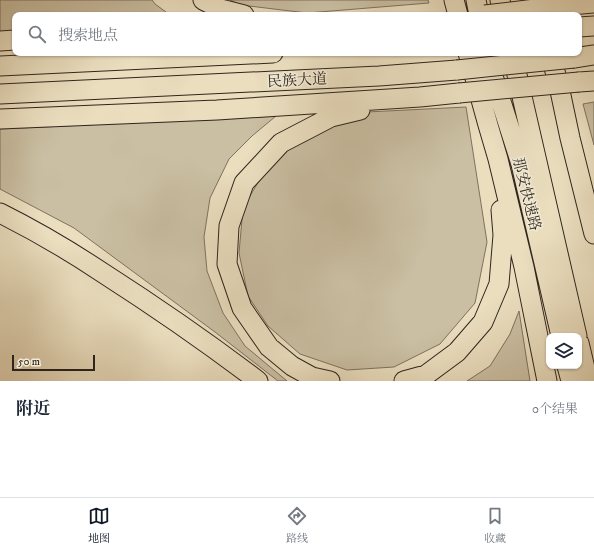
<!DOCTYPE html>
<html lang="zh">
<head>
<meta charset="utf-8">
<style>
	body { margin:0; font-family:"IM FELL DW Pica","Noto Serif SC",serif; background:#f2f2f3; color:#1f2937 }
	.controls { position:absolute; right:12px; bottom:12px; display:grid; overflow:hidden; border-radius:8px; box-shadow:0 1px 3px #0004 }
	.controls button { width:36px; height:36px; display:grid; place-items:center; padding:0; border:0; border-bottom:1px solid #e0e1e3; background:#fff; color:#1f2937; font:20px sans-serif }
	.scale { position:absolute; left:12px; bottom:10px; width:83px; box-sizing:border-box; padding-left:4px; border:2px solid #30251d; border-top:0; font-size:11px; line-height:14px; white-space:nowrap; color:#30251d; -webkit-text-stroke:3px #f1ead5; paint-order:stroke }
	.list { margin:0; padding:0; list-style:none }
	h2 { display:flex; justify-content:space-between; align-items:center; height:52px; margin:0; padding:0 16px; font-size:17px }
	h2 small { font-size:13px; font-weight:400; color:#747a83 }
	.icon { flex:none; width:22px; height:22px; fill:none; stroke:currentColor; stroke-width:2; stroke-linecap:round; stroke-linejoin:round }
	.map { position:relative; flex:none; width:594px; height:381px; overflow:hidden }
	.search { position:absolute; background:#fff; box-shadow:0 1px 3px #0004; left:12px; right:12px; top:12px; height:44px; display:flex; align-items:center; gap:10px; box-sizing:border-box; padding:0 14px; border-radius:8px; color:#747a83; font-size:15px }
	.sheet { height:116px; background:#fff }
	nav { display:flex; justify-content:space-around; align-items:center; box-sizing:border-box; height:56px; border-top:1px solid #e0e1e3; background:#fff; font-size:11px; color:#747a83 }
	nav a { display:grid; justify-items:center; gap:2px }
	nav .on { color:#111827 }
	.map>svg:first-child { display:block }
	.green { fill:#cabfa3; stroke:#7d7260 }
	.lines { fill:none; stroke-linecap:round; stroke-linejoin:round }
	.trunk-casing { stroke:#30251d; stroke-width:21 }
	.trunk { stroke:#eadebf; stroke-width:19 }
	.trunk-bridge-casing { stroke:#30251d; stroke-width:21; stroke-linecap:butt }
	.trunk-bridge { stroke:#eadebf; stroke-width:19 }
	.labels { text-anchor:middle; stroke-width:3; stroke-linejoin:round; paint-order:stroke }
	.street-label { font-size:15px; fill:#30251d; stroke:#f1ead5 }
</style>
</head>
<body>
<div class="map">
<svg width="594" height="381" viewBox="0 0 594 381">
	<rect width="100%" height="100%" fill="#eadebf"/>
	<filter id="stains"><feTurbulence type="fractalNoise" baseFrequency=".005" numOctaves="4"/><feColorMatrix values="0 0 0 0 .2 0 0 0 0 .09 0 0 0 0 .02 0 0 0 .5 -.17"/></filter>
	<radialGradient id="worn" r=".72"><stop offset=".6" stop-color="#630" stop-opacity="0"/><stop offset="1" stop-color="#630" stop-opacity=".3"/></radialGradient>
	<path class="green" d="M 0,0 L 152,0 L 155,4 L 170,15 L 15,15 L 15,32 L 0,33 Z
		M 230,0 L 428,0 L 429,3 L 307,13 L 241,5 Z
		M 594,102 L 594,145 L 583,104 Z
		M 466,107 L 487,242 L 475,303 L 440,344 L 394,367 L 347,370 L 300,354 L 268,326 L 248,296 L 239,253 L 243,208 L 266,169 L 300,139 L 367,112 Z
		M 276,116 L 252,136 L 229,159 L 210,198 L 204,237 L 207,271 L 223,313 L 245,346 L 287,381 L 278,381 L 215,332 L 74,228 L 0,189 L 0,129 Z
		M 519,311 L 530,381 L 467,381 L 490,366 L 510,334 Z"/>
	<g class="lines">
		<defs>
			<path id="trunk" d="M 203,0 L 221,9 L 244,15
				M 454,0 L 458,15
				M 476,0 L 479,15
				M 500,0 L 503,15
				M 560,6 L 594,3
				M 579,27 L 594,26
				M 0,41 L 15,40
				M 468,53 L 488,125 L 498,159 L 524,267 L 547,381
				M 487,53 L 492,73 L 521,164 L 561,336
				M 512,53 L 577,336
				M 550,53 L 559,86 L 570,138 L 594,234
				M 574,58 L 594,55
				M 0,66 L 273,53
				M 579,82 L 594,81
				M 0,94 L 379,76 L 457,70
				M 0,119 L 217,110 L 420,97 L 459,93
				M 0,213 C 36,231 70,251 103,273 C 156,307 208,343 258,381
				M 579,343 L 588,381
				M 567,366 L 571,381
				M 330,381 L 312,377 L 292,366 L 269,347 L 242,308 L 227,264 L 229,226 L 244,183 L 281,143 L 331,117 L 360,110
				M 404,381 L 426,375 L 457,352 L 483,322 L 499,284 L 503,235 L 501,210"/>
		</defs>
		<use href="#trunk" class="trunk-casing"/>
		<use href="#trunk" class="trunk"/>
		<defs>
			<path id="trunk-bridge" d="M 485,15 L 560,6
				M 457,70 L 574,58
				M 459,93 L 579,82"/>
		</defs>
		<use href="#trunk-bridge" class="trunk-bridge-casing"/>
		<use href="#trunk-bridge" class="trunk-bridge"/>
	</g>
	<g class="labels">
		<g class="street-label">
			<text transform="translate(297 80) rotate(-3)" y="5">民族大道</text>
			<text transform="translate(527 194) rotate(76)" y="5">那安快速路</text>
		</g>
	</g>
	<rect width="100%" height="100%" filter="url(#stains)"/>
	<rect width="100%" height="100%" fill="url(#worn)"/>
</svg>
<div class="controls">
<button><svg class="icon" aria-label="layers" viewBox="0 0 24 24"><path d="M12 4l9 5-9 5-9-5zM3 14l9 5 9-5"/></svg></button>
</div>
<div class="scale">50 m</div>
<div class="search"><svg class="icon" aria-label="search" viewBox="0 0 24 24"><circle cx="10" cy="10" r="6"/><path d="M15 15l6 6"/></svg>搜索地点</div>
</div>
<section class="sheet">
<h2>附近<small>0个结果</small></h2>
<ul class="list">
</ul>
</section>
<nav>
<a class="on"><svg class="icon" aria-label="map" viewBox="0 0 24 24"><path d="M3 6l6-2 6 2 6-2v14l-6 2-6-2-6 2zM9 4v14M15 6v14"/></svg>地图</a>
<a><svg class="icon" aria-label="directions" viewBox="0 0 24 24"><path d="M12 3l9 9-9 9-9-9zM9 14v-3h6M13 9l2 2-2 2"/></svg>路线</a>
<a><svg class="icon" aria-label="saved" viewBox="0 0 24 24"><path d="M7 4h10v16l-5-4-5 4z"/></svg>收藏</a>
</nav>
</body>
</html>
